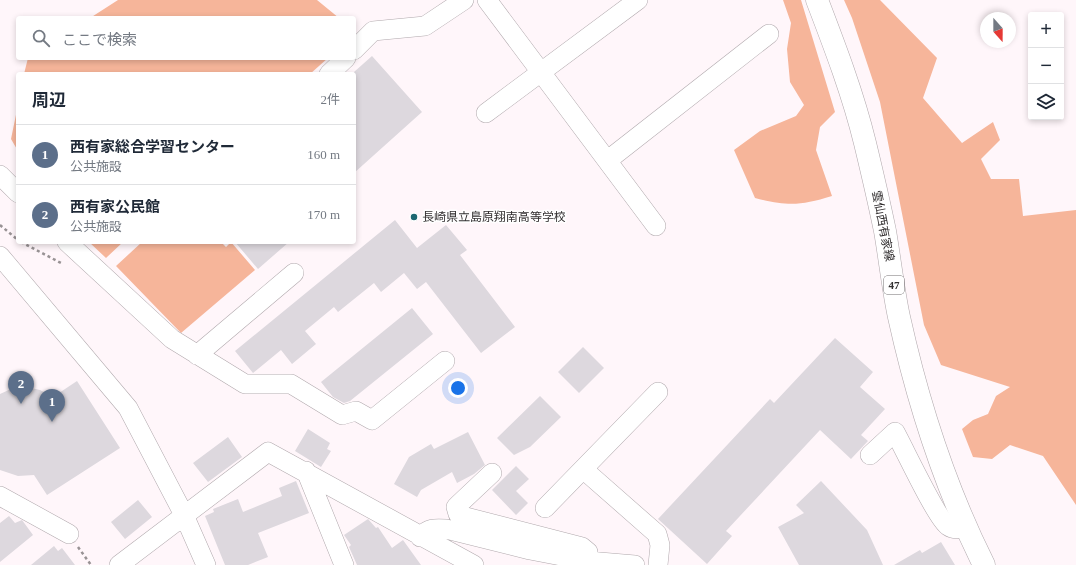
<!DOCTYPE html>
<html lang="ja">
<head>
<meta charset="utf-8">
<style>
	body { margin:0; font-family:"Times New Roman","Noto Sans JP",serif; background:#f2f2f3; color:#1f2937 }
	.controls { position:absolute; right:12px; top:12px; display:grid; overflow:hidden; border-radius:4px; box-shadow:0 2px 6px #0003 }
	.controls button { width:36px; height:36px; display:grid; place-items:center; padding:0; border:0; border-bottom:1px solid #e0e1e3; background:#fff; color:#1f2937; font:20px sans-serif }
	.compass { position:absolute; left:980px; top:12px; width:36px; height:36px; border-radius:50%; background:#fff; box-shadow:0 2px 6px #0003; rotate:159deg }
	.you { position:absolute; left:458px; top:388px; width:14px; height:14px; margin:-10px; border:3px solid #fff; border-radius:50%; background:#1a73e8; box-shadow:0 0 0 6px #1a73e833 }
	.badge { display:grid; place-items:center; width:26px; height:26px; border-radius:50%; background:#d93025; color:#fff; font-size:13px; font-weight:700 }
	.pin { position:absolute; translate:-50% -33px; filter:drop-shadow(0 1px 2px #0008) }
	.pin::after { content:''; position:absolute; top:21px; width:14px; height:12px; background:inherit; clip-path:polygon(0 0,100% 0,50% 100%) }
	.list { margin:0; padding:0; list-style:none }
	h2 { display:flex; justify-content:space-between; align-items:center; height:52px; margin:0; padding:0 16px; font-size:17px }
	h2 small { font-size:13px; font-weight:400; color:#747a83 }
	.list li { display:grid; grid-template-columns:26px 1fr auto; gap:12px; align-items:center; box-sizing:border-box; height:60px; padding:0 16px; border-top:1px solid #e0e1e3 }
	.list b { display:block; font-size:15px; white-space:nowrap }
	.list p { margin:0; font-size:13px; white-space:nowrap; color:#747a83 }
	.list em { font-size:13px; font-style:normal; color:#747a83 }
	.icon { flex:none; width:22px; height:22px; fill:none; stroke:currentColor; stroke-width:2; stroke-linecap:round; stroke-linejoin:round }
	.map { position:relative; flex:none; width:1076px; height:565px; overflow:hidden }
	.search { position:absolute; background:#fff; box-shadow:0 2px 6px #0003; left:16px; top:16px; width:340px; height:44px; display:flex; align-items:center; gap:10px; box-sizing:border-box; padding:0 14px; border-radius:4px; color:#747a83; font-size:15px }
	.panel { position:absolute; background:#fff; box-shadow:0 2px 6px #0003; left:16px; top:72px; width:340px; height:172px; border-radius:4px }
	.map>svg:first-child { display:block }
	.green { fill:#f6b59a }
	.building { fill:#ddd8de }
	.lines { fill:none; stroke-linecap:round; stroke-linejoin:round }
	.minor-casing { stroke:#b0a8ac; stroke-width:20 }
	.major-casing { stroke:#b0a8ac; stroke-width:23 }
	.path { stroke:#989294; stroke-width:2.5; stroke-dasharray:3 3; stroke-linecap:butt }
	.minor { stroke:#fff; stroke-width:19 }
	.major { stroke:#fff; stroke-width:22 }
	.poi-dot { fill:#1c6771; stroke:#fff; stroke-width:1.5 }
	.labels { text-anchor:middle; stroke-width:3; stroke-linejoin:round; paint-order:stroke }
	.shield { fill:#fff; stroke:#706d6e; stroke-width:1 }
	.shield-label { font-size:11px; font-weight:bold; fill:#322f30 }
	.poi-label { font-size:12px; fill:#322f30; stroke:#fff; text-anchor:start }
	.street-label { font-size:12px; fill:#322f30; stroke:#fff }
</style>
</head>
<body>
<div class="map">
<svg width="1076" height="565" viewBox="0 0 1076 565">
	<rect width="100%" height="100%" fill="#fff6fa"/>
	<path class="green" d="M 118,0 L 317,0 L 339,18 L 90,18 Z
		M 783,0 L 801,0 L 835,112 L 820,127 L 816,150 L 832,196 C 800,206 787,206 755,198 L 734,150 L 760,131 L 796,116 L 804,105 L 790,82 L 787,49 L 791,23 Z
		M 844,0 L 880,0 L 937,58 L 923,98 L 962,143 L 993,122 L 1000,140 L 981,159 L 991,179 L 1019,179 L 1023,216 L 1076,210 L 1076,505 L 1043,456 L 1010,445 L 992,459 L 973,457 L 962,429 L 973,420 L 988,414 L 996,396 L 1010,387 L 941,365 L 924,325 L 880,102 L 852,18 Z
		M 28,58 L 328,58 L 310,74 L 24,74 Z
		M 18,105 L 18,151 L 11,139 Z
		M 89,242 L 123,242 L 106,258 Z
		M 142,242 L 221,242 L 226,247 L 231,242 L 255,270 L 181,333 L 116,266 Z"/>
	<path class="building" d="M 372,56 L 422,112 L 354,173 L 354,72 Z
		M 395,220 L 417,248 L 446,225 L 467,250 L 460,255 L 515,327 L 481,353 L 426,282 L 417,289 L 404,273 L 381,292 L 374,283 L 338,312 L 334,307 L 305,331 L 316,344 L 292,364 L 281,350 L 253,373 L 235,351 Z
		M 235,242 L 289,242 L 258,269 Z
		M 412,308 L 433,334 L 350,401 L 344,403 L 333,397 L 321,382 Z
		M 835,338 L 873,372 L 860,387 L 885,409 L 861,435 L 868,441 L 851,459 L 820,430 L 726,531 L 732,536 L 707,564 L 658,519 L 770,399 L 774,403 Z
		M 583,347 L 604,368 L 579,393 L 558,372 Z
		M 77,381 L 120,448 L 47,495 L 34,475 L 18,476 L 0,470 L 0,394 L 13,388 L 27,387 L 40,390 L 53,397 Z
		M 540,396 L 561,417 L 530,447 L 514,455 L 497,438 Z
		M 308,429 L 330,443 L 327,449 L 331,451 L 321,467 L 295,451 Z
		M 468,432 L 485,465 L 474,474 L 457,483 L 452,472 L 421,490 L 417,497 L 394,484 L 409,457 L 431,444 L 434,449 Z
		M 228,437 L 242,457 L 208,482 L 193,463 Z
		M 516,466 L 529,479 L 516,491 L 528,503 L 516,515 L 492,490 Z
		M 296,481 L 309,513 L 258,533 L 268,557 L 248,565 L 225,565 L 205,516 L 214,512 L 213,509 L 238,499 L 243,512 L 282,496 L 279,488 Z
		M 821,481 L 867,530 L 883,565 L 799,565 L 778,527 L 804,513 L 796,505 Z
		M 138,500 L 152,517 L 125,539 L 111,522 Z
		M 9,516 L 15,523 L 22,520 L 33,535 L 0,562 L 0,523 Z
		M 368,519 L 376,528 L 378,527 L 392,548 L 403,540 L 421,565 L 357,565 L 349,547 L 351,545 L 344,535 Z
		M 941,542 L 955,565 L 894,565 L 920,550 L 922,553 Z
		M 54,546 L 58,551 L 62,548 L 75,565 L 31,565 Z"/>
	<g class="lines">
		<defs>
			<path id="minor" d="M 487,0 L 656,226
				M 354,50 L 373,31 L 425,26 L 464,0
				M 329,74 L 346,58
				M 486,113 L 638,0
				M 608,160 L 769,34
				M 0,175 L 18,193
				M 67,242 L 172,339 L 245,384 L 291,384 L 342,415 L 356,411 L 372,420 L 445,361
				M 0,256 L 128,408 L 184,515 L 206,565
				M 197,355 L 294,273
				M 870,455 L 895,432 C 904,448 937,519 948,526 C 954,530 959,529 965,527
				M 583,469 L 657,534 L 660,545 L 658,565
				M 306,471 L 344,565
				M 492,473 L 458,505 L 456,507 L 458,514 L 462,516 L 582,547 L 588,552 L 588,560
				M 0,496 L 69,534
				M 545,508 L 658,392
				M 420,537 C 428,528 435,528 446,529 L 530,550 L 588,561 L 635,565
				M 119,565 L 268,452 L 474,565"/>
			<path id="major" d="M 817,0 C 835,47 853,94 865,143 C 872,172 879,202 885,231 C 890,260 893,289 899,317 C 918,403 945,487 984,565"/>
		</defs>
		<use href="#minor" class="minor-casing"/>
		<use href="#major" class="major-casing"/>
		<path class="path" d="M 0,225 L 18,240
			M 21,242 L 61,263
			M 78,547 L 91,565"/>
		<use href="#minor" class="minor"/>
		<use href="#major" class="major"/>
	</g>
	<circle class="poi-dot" cx="414" cy="217" r="4"/>
	<g class="labels">
		<rect class="shield" x="884" y="276" width="20" height="18" rx="3"/>
		<g class="shield-label">
			<text x="894" y="289">47</text>
		</g>
		<g class="poi-label">
			<text x="422" y="221">長崎県立島原翔南高等学校</text>
		</g>
		<g class="street-label">
			<text transform="translate(883 226) rotate(79)" y="4">雲仙西有家線</text>
		</g>
	</g>
</svg>
<div class="controls">
<button>+</button>
<button>−</button>
<button><svg class="icon" aria-label="layers" viewBox="0 0 24 24"><path d="M12 4l9 5-9 5-9-5zM3 14l9 5 9-5"/></svg></button>
</div>
<svg class="compass" viewBox="-18 -18 36 36"><path d="M0-13l5 13h-10z" fill="#e53935"/><path d="M0 13l5-13h-10z" fill="#747a83"/></svg>
<div class="you"></div>
<div class="pin badge" style="left:52px;top:422px;background:#5c6f8a">1</div>
<div class="pin badge" style="left:21px;top:404px;background:#5c6f8a">2</div>
<div class="search"><svg class="icon" aria-label="search" viewBox="0 0 24 24"><circle cx="10" cy="10" r="6"/><path d="M15 15l6 6"/></svg>ここで検索</div>
<section class="panel">
<h2>周辺<small>2件</small></h2>
<ul class="list">
<li><span class="badge" style="background:#5c6f8a">1</span><div><b>西有家総合学習センター</b><p>公共施設</p></div><em>160 m</em></li>
<li><span class="badge" style="background:#5c6f8a">2</span><div><b>西有家公民館</b><p>公共施設</p></div><em>170 m</em></li>
</ul>
</section>
</div>
</body>
</html>
